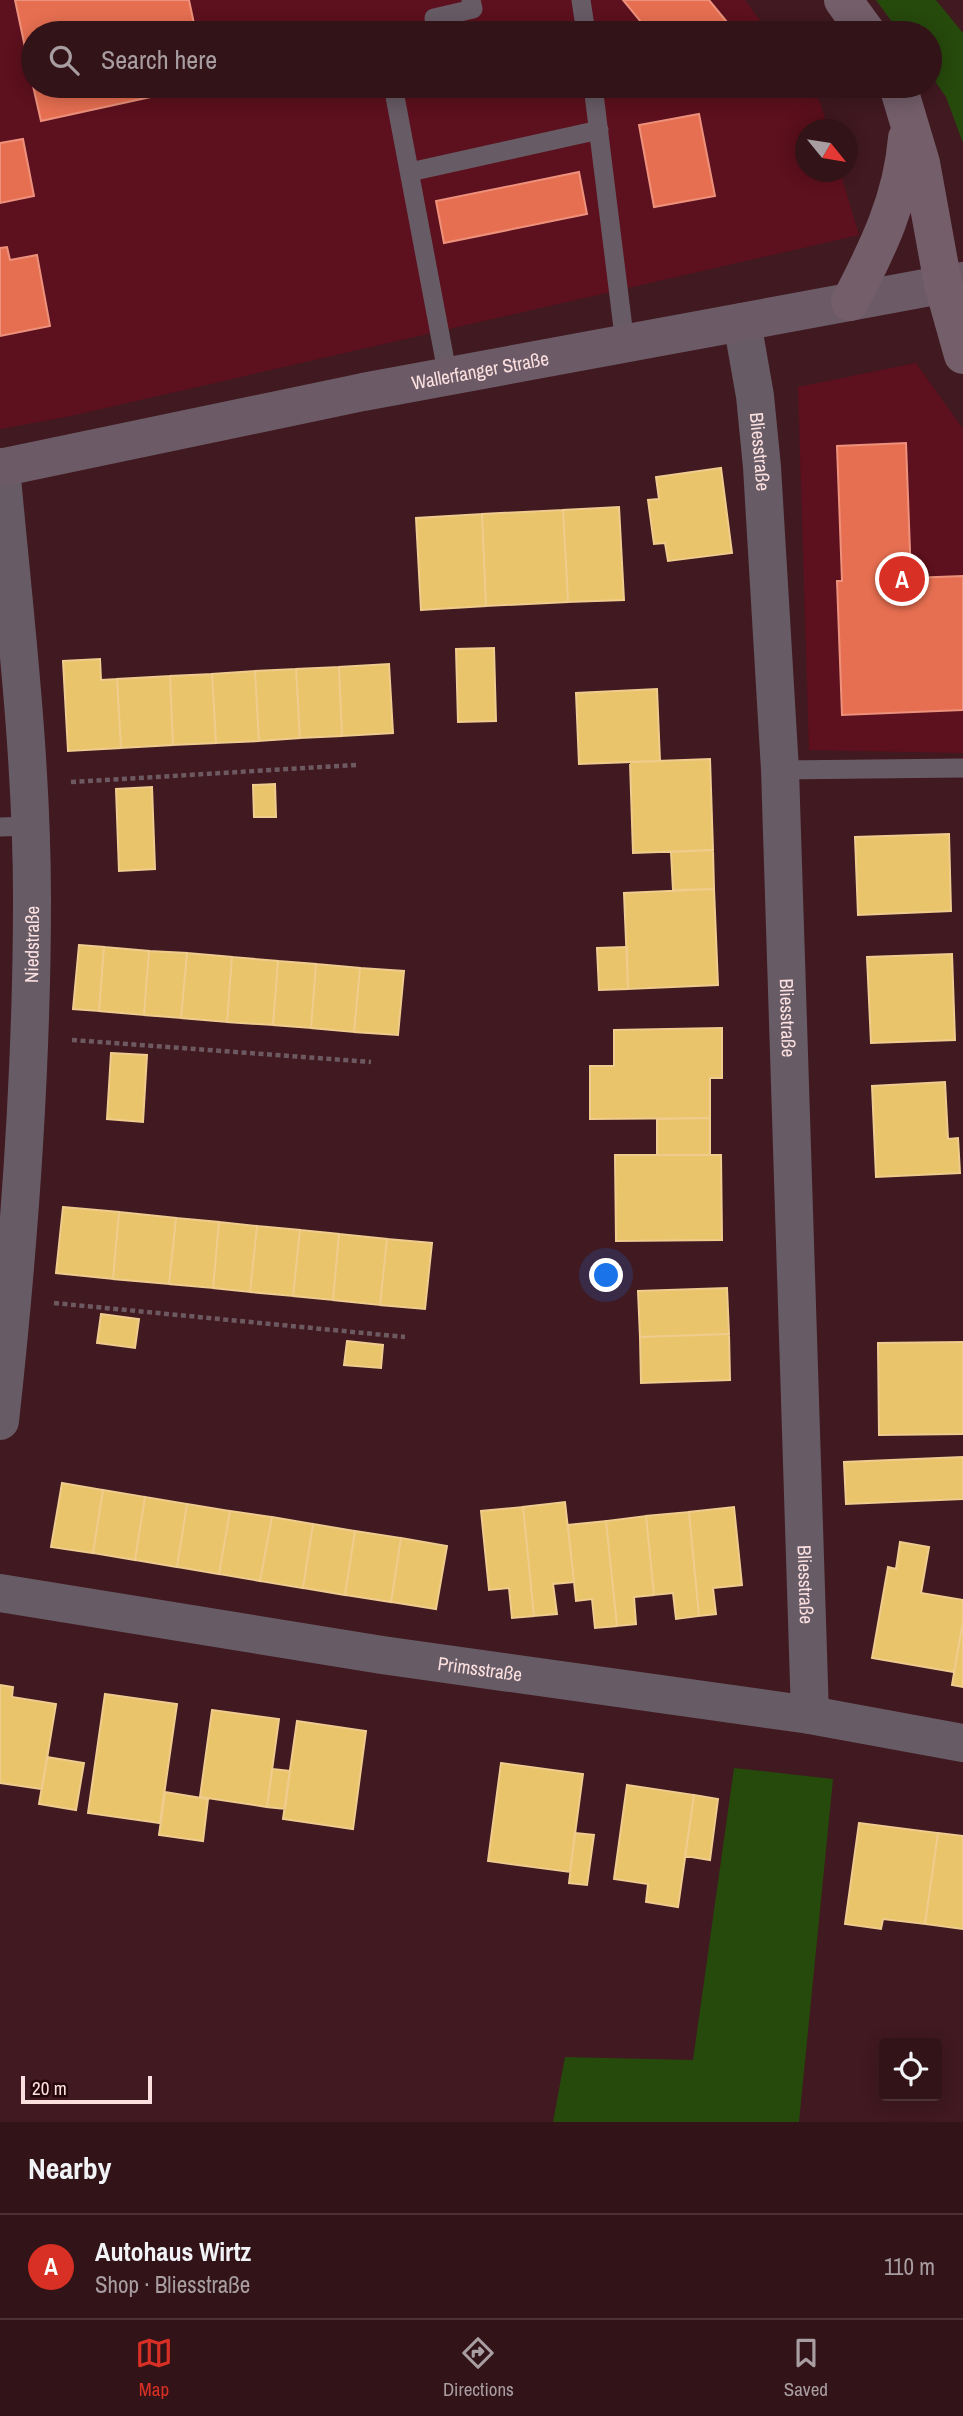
<!DOCTYPE html>
<html lang="en">
<head>
<meta charset="utf-8">
<style>
	body { margin:0; font-family:"Archivo Narrow",sans-serif; background:#3d2025; color:#f1f3f6 }
	.controls { position:absolute; right:21px; bottom:21px; display:grid; overflow:hidden; border-radius:7px; box-shadow:0 4px 18px #0003 }
	.controls button { width:63px; height:63px; display:grid; place-items:center; padding:0; border:0; border-bottom:2px solid #4c3237; background:#311318; color:#f1f3f6; font:35px sans-serif }
	.compass { position:absolute; left:795px; top:119px; width:63px; height:63px; border-radius:50%; background:#311318; box-shadow:0 4px 18px #0003; rotate:120deg }
	.scale { position:absolute; left:21px; bottom:18px; width:131px; box-sizing:border-box; padding-left:7px; border:4px solid #fce0e0; border-top:0; font-size:19px; line-height:24px; white-space:nowrap; color:#fce0e0; -webkit-text-stroke:5px #25070a; paint-order:stroke }
	.you { position:absolute; left:607px; top:1276px; width:24px; height:24px; margin:-18px; border:5px solid #fff; border-radius:50%; background:#1a73e8; box-shadow:0 0 0 10px #1a73e833 }
	.badge { display:grid; place-items:center; width:46px; height:46px; border-radius:50%; background:#d93025; color:#fff; font-size:23px; font-weight:700 }
	.pin { position:absolute; translate:-50% -50%; border:4px solid #fff; box-shadow:0 2px 7px #0006 }
	.list { margin:0; padding:0; list-style:none }
	h2 { display:flex; justify-content:space-between; align-items:center; height:91px; margin:0; padding:0 28px; font-size:30px }
	h2 small { font-size:23px; font-weight:400; color:#a89ea2 }
	.list li { display:grid; grid-template-columns:46px 1fr auto; gap:21px; align-items:center; box-sizing:border-box; height:105px; padding:0 28px; border-top:2px solid #4c3237 }
	.list b { display:block; font-size:26px; white-space:nowrap }
	.list p { margin:0; font-size:23px; white-space:nowrap; color:#a89ea2 }
	.list em { font-size:23px; font-style:normal; color:#a89ea2 }
	.icon { flex:none; width:38px; height:38px; fill:none; stroke:currentColor; stroke-width:2; stroke-linecap:round; stroke-linejoin:round }
	.map { position:relative; flex:none; width:963px; height:2122px; overflow:hidden }
	.search { position:absolute; background:#311318; box-shadow:0 4px 18px #0003; left:21px; right:21px; top:21px; height:77px; display:flex; align-items:center; gap:18px; box-sizing:border-box; padding:0 24px; border-radius:38px; color:#a89ea2; font-size:26px }
	.sheet { height:196px; background:#311318 }
	nav { display:flex; justify-content:space-around; align-items:center; box-sizing:border-box; height:98px; border-top:2px solid #4c3237; background:#311318; font-size:19px; color:#a89ea2 }
	nav a { display:grid; justify-items:center; gap:4px }
	nav .on { color:#d93025 }
	.map>svg:first-child { display:block }
	.built { fill:#5d101d }
	.green { fill:#26490c }
	.homes { fill:#e9c46a; stroke:#efcc8d; stroke-width:2 }
	.shops { fill:#e76f51; stroke:#ed917c; stroke-width:2 }
	.lines { fill:none; stroke-linecap:round; stroke-linejoin:round }
	.path { stroke:#6d5a61; stroke-width:4.5; stroke-dasharray:5 3.5; stroke-linecap:butt }
	.service { stroke:#675b65; stroke-width:19 }
	.minor { stroke:#675b65; stroke-width:38 }
	.secondary { stroke:#6c5b66; stroke-width:38 }
	.motorway { stroke:#735e69; stroke-width:38 }
	.labels { text-anchor:middle; stroke-width:7; stroke-linejoin:round; paint-order:stroke }
	.street-label { font-size:19px; fill:#fce0e0; stroke:#25070a }
</style>
</head>
<body>
<div class="map">
<svg width="963" height="2122" viewBox="0 0 963 2122">
	<rect width="100%" height="100%" fill="#411920"/>
	<path class="built" d="M 0,0 L 745,0 L 769,33 L 33,33 L 33,86 L 808,86 L 820,102 L 828,129 L 806,130 L 806,172 L 840,172 L 859,235 L 66,417 L 0,429 Z
		M 916,363 L 963,429 L 963,753 L 809,750 L 798,387 Z"/>
	<path class="green" d="M 876,0 L 936,0 L 963,33 L 963,143 L 946,97 L 930,74 L 930,33 L 900,33 Z
		M 734,1768 L 833,1779 L 799,2122 L 553,2122 L 565,2057 L 693,2060 Z"/>
	<path class="homes" d="M 721,468 L 732,553 L 668,561 L 665,543 L 654,544 L 648,500 L 659,499 L 656,477 Z
		M 619,507 L 624,600 L 568,602 L 563,510 Z
		M 563,510 L 568,602 L 486,606 L 482,514 Z
		M 482,514 L 486,606 L 421,610 L 416,518 Z
		M 494,648 L 496,721 L 458,722 L 456,649 Z
		M 100,659 L 101,680 L 117,679 L 121,748 L 68,751 L 63,661 Z
		M 389,664 L 393,733 L 342,736 L 339,667 Z
		M 339,667 L 342,736 L 300,738 L 296,669 Z
		M 296,669 L 300,738 L 259,741 L 255,671 Z
		M 255,671 L 259,741 L 216,743 L 212,674 Z
		M 212,674 L 216,743 L 173,745 L 170,676 Z
		M 170,676 L 173,745 L 121,748 L 117,679 Z
		M 657,689 L 660,761 L 579,764 L 576,693 Z
		M 710,759 L 713,850 L 633,853 L 630,762 Z
		M 275,784 L 276,817 L 254,817 L 253,785 Z
		M 152,787 L 155,869 L 119,871 L 116,789 Z
		M 949,834 L 951,911 L 858,915 L 855,837 Z
		M 713,850 L 714,889 L 673,890 L 671,852 Z
		M 714,889 L 718,985 L 628,989 L 624,893 Z
		M 79,945 L 104,947 L 99,1011 L 73,1009 Z
		M 104,947 L 149,951 L 144,1015 L 99,1011 Z
		M 627,947 L 628,989 L 599,990 L 597,948 Z
		M 149,951 L 187,953 L 181,1018 L 144,1015 Z
		M 187,953 L 232,957 L 227,1022 L 181,1018 Z
		M 952,954 L 955,1040 L 871,1043 L 867,957 Z
		M 232,957 L 278,961 L 273,1025 L 227,1022 Z
		M 278,961 L 316,964 L 311,1028 L 273,1025 Z
		M 316,964 L 360,968 L 354,1032 L 311,1028 Z
		M 360,968 L 404,971 L 398,1035 L 354,1032 Z
		M 722,1028 L 722,1078 L 710,1078 L 710,1118 L 590,1119 L 590,1066 L 614,1066 L 614,1030 Z
		M 111,1053 L 147,1055 L 143,1122 L 107,1119 Z
		M 945,1082 L 948,1139 L 958,1138 L 960,1173 L 876,1177 L 872,1086 Z
		M 710,1118 L 710,1155 L 657,1155 L 657,1119 Z
		M 615,1155 L 721,1155 L 722,1240 L 616,1241 Z
		M 63,1207 L 119,1212 L 113,1279 L 56,1273 Z
		M 119,1212 L 176,1218 L 169,1284 L 113,1279 Z
		M 176,1218 L 219,1222 L 213,1288 L 169,1284 Z
		M 219,1222 L 257,1226 L 250,1292 L 213,1288 Z
		M 257,1226 L 300,1230 L 293,1296 L 250,1292 Z
		M 300,1230 L 339,1234 L 333,1300 L 293,1296 Z
		M 339,1234 L 387,1239 L 380,1305 L 333,1300 Z
		M 387,1239 L 432,1243 L 425,1309 L 380,1305 Z
		M 727,1288 L 729,1334 L 640,1337 L 638,1291 Z
		M 101,1314 L 139,1319 L 135,1348 L 97,1343 Z
		M 729,1334 L 730,1380 L 641,1383 L 640,1337 Z
		M 347,1341 L 383,1345 L 381,1368 L 344,1365 Z
		M 963,1342 L 963,1434 L 879,1435 L 878,1343 Z
		M 963,1457 L 963,1499 L 846,1504 L 844,1462 Z
		M 62,1483 L 103,1490 L 93,1553 L 51,1547 Z
		M 103,1490 L 145,1497 L 135,1560 L 93,1553 Z
		M 145,1497 L 187,1504 L 177,1567 L 135,1560 Z
		M 565,1502 L 574,1582 L 553,1584 L 557,1614 L 534,1616 L 523,1507 Z
		M 187,1504 L 230,1511 L 219,1574 L 177,1567 Z
		M 523,1507 L 534,1616 L 512,1618 L 509,1588 L 489,1590 L 481,1511 Z
		M 734,1507 L 742,1585 L 713,1588 L 716,1614 L 699,1616 L 689,1512 Z
		M 230,1511 L 272,1517 L 260,1581 L 219,1574 Z
		M 689,1512 L 699,1616 L 676,1619 L 673,1593 L 654,1595 L 646,1516 Z
		M 646,1516 L 654,1595 L 634,1597 L 636,1624 L 617,1626 L 606,1521 Z
		M 272,1517 L 313,1524 L 303,1588 L 260,1581 Z
		M 606,1521 L 617,1626 L 595,1628 L 592,1599 L 576,1601 L 568,1525 Z
		M 313,1524 L 355,1531 L 345,1595 L 303,1588 Z
		M 355,1531 L 401,1538 L 391,1602 L 345,1595 Z
		M 401,1538 L 447,1546 L 436,1609 L 391,1602 Z
		M 900,1542 L 929,1547 L 921,1593 L 963,1600 L 963,1621 L 954,1672 L 872,1658 L 888,1567 L 896,1569 Z
		M 963,1621 L 963,1687 L 952,1685 Z
		M 0,1685 L 13,1687 L 12,1697 L 56,1704 L 42,1789 L 0,1783 Z
		M 105,1694 L 177,1704 L 160,1823 L 88,1813 Z
		M 212,1710 L 279,1719 L 267,1807 L 200,1797 Z
		M 297,1721 L 366,1731 L 353,1829 L 283,1819 Z
		M 47,1757 L 84,1763 L 76,1810 L 39,1804 Z
		M 501,1763 L 583,1774 L 570,1872 L 488,1861 Z
		M 272,1769 L 290,1771 L 285,1809 L 267,1807 Z
		M 627,1785 L 694,1795 L 678,1907 L 646,1902 L 648,1884 L 614,1879 Z
		M 165,1792 L 208,1799 L 203,1841 L 159,1835 Z
		M 694,1795 L 718,1799 L 710,1860 L 685,1856 Z
		M 859,1823 L 938,1833 L 925,1924 L 883,1919 L 881,1929 L 845,1924 Z
		M 575,1833 L 594,1835 L 587,1885 L 569,1883 Z
		M 938,1833 L 963,1836 L 963,1929 L 925,1924 Z"/>
	<path class="shops" d="M 15,0 L 189,0 L 196,33 L 33,33 L 33,85 Z
		M 623,0 L 709,0 L 736,33 L 650,33 Z
		M 33,86 L 201,86 L 41,121 Z
		M 699,114 L 715,196 L 654,207 L 639,125 Z
		M 23,139 L 34,196 L 0,203 L 0,143 Z
		M 579,172 L 587,214 L 444,243 L 436,201 Z
		M 7,247 L 10,260 L 37,255 L 50,326 L 0,336 L 0,248 Z
		M 906,443 L 911,578 L 963,576 L 963,710 L 842,715 L 837,581 L 842,581 L 837,446 Z"/>
	<g class="lines">
		<path class="path" d="M 71,782 L 356,765
			M 72,1040 L 371,1062
			M 54,1303 L 405,1337"/>
		<path class="service" d="M 581,0 L 586,33
			M 436,33 L 434,18 L 473,9 L 471,0
			M 393,86 L 448,377
			M 593,86 L 625,344
			M 410,172 L 599,130
			M 780,770 L 963,768
			M 0,827 L 29,826"/>
		<g class="minor">
			<path id="s1" d="M 742,322 L 755,396 L 762,467 L 780,770 L 810,1715"/>
			<path id="s2" d="M 0,1421 C 19,1248 32,1074 32,899 C 32,755 14,611 1,467"/>
			<path id="s3" d="M 0,1593 L 382,1655 L 810,1715 L 963,1743"/>
		</g>
		<path class="secondary" id="s4" d="M 0,468 L 363,392 L 963,281"/>
		<path class="motorway" d="M 843,0 L 867,33
			M 898,86 L 921,163 L 943,284 L 963,355
			M 850,302 C 878,248 902,199 907,138"/>
	</g>
	<g class="labels">
		<g class="street-label">
			<text dy="7" stroke="none"><textPath href="#s4" startOffset="490">Wallerfanger Straße</textPath></text>
			<text dy="7" stroke="none"><textPath href="#s1" startOffset="131">Bliesstraße</textPath></text>
			<text dy="7" stroke="none"><textPath href="#s2" startOffset="478">Niedstraße</textPath></text>
			<text dy="7" stroke="none"><textPath href="#s1" startOffset="698">Bliesstraße</textPath></text>
			<text dy="7" stroke="none"><textPath href="#s1" startOffset="1265">Bliesstraße</textPath></text>
			<text dy="7" stroke="none"><textPath href="#s3" startOffset="486">Primsstraße</textPath></text>
		</g>
	</g>
</svg>
<div class="controls">
<button><svg class="icon" aria-label="locate" viewBox="0 0 24 24"><circle cx="12" cy="12" r="6"/><path d="M12 2v4M12 18v4M2 12h4M18 12h4"/></svg></button>
</div>
<svg class="compass" viewBox="-18 -18 36 36"><path d="M0-13l5 13h-10z" fill="#e53935"/><path d="M0 13l5-13h-10z" fill="#a89ea2"/></svg>
<div class="scale">20 m</div>
<div class="you"></div>
<div class="pin badge" style="left:902px;top:579px">A</div>
<div class="search"><svg class="icon" aria-label="search" viewBox="0 0 24 24"><circle cx="10" cy="10" r="6"/><path d="M15 15l6 6"/></svg>Search here</div>
</div>
<section class="sheet">
<h2>Nearby<small></small></h2>
<ul class="list">
<li><span class="badge">A</span><div><b>Autohaus Wirtz</b><p>Shop · Bliesstraße</p></div><em>110 m</em></li>
</ul>
</section>
<nav>
<a class="on"><svg class="icon" aria-label="map" viewBox="0 0 24 24"><path d="M3 6l6-2 6 2 6-2v14l-6 2-6-2-6 2zM9 4v14M15 6v14"/></svg>Map</a>
<a><svg class="icon" aria-label="directions" viewBox="0 0 24 24"><path d="M12 3l9 9-9 9-9-9zM9 14v-3h6M13 9l2 2-2 2"/></svg>Directions</a>
<a><svg class="icon" aria-label="saved" viewBox="0 0 24 24"><path d="M7 4h10v16l-5-4-5 4z"/></svg>Saved</a>
</nav>
</body>
</html>
